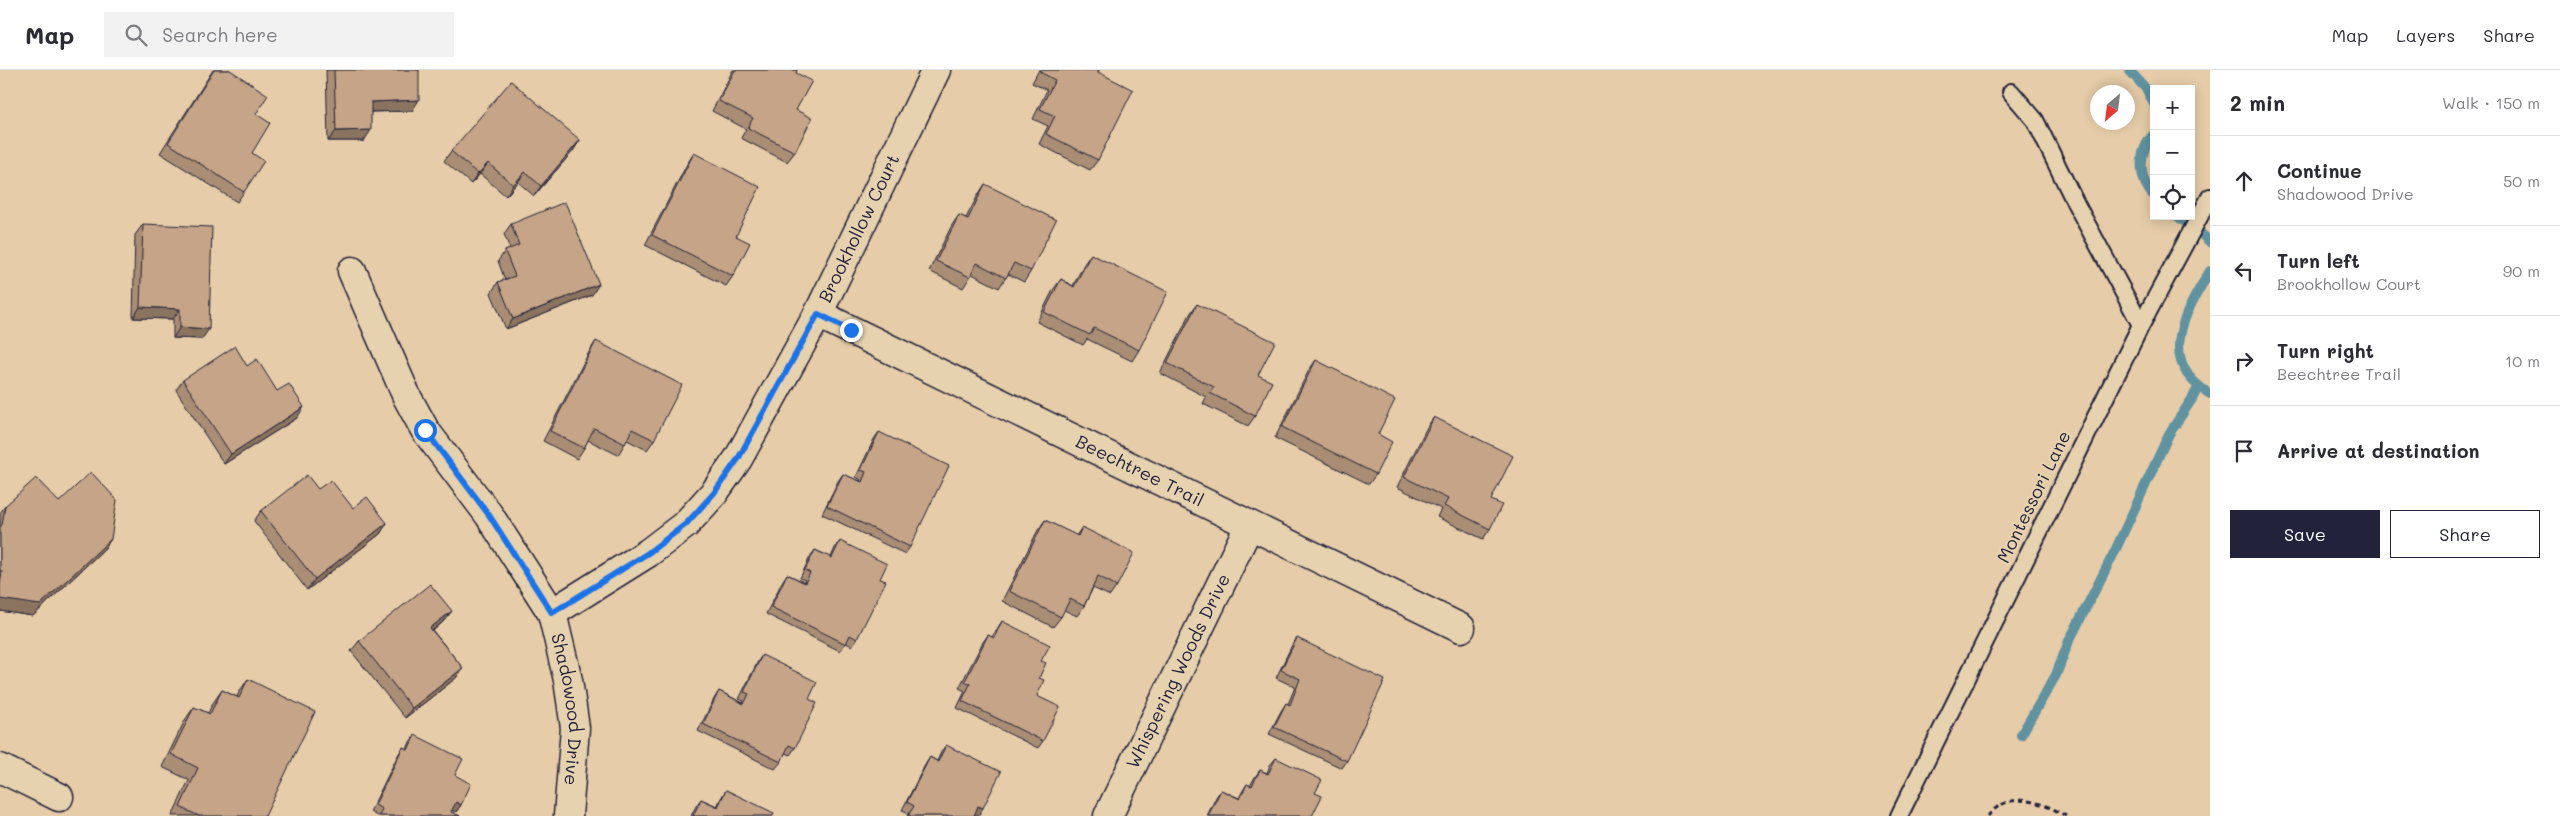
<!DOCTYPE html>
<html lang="en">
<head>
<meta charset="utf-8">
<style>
	body { margin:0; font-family:Mali,sans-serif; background:#f2f2f3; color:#2b2b33 }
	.controls { position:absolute; right:15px; top:15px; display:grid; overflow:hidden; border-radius:0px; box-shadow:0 2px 12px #0003 }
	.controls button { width:45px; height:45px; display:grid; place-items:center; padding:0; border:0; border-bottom:1px solid #e1e1e2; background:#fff; color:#2b2b33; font:25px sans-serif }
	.compass { position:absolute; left:2090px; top:15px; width:45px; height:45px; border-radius:50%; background:#fff; box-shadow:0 2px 12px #0003; rotate:208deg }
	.stop { position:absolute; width:15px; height:15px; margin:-11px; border:4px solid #1a73e8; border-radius:50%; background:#fff }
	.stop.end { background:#1a73e8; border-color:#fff; box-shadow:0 1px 5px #0008 }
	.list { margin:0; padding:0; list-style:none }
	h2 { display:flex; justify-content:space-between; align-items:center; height:65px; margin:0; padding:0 20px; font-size:21px }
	h2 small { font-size:16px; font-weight:400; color:#7c7c81 }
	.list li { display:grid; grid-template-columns:32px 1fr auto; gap:15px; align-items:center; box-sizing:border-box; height:90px; padding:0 20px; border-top:1px solid #e1e1e2 }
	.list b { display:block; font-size:19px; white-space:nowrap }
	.list p { margin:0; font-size:16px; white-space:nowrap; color:#7c7c81 }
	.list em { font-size:16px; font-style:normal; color:#7c7c81 }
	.actions { display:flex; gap:10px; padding:15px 20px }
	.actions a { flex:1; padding:11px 0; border:1px solid #22223b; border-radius:0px; text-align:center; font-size:18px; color:#22223b }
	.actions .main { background:#22223b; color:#fff }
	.icon { flex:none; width:28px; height:28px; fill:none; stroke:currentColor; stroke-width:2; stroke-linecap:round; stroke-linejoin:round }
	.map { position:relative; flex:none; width:2210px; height:746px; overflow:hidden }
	header { display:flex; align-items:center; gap:30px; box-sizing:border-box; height:70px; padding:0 25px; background:#fff; border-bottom:1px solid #e1e1e2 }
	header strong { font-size:24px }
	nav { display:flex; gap:28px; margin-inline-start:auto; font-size:18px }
	.search { width:350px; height:45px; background:#f2f2f3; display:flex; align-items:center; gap:12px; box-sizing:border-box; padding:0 18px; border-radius:0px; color:#7c7c81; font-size:19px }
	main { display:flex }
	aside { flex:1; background:#fff }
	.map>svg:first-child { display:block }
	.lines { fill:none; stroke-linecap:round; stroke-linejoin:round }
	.stream { stroke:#6192a0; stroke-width:10 }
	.service-casing { stroke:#22223b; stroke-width:20 }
	.minor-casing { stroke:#22223b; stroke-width:31 }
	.path { stroke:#22223b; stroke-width:3; stroke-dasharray:5 4; stroke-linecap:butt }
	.service { stroke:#e7d2b0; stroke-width:16 }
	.minor { stroke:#e7d2b0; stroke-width:28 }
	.wall { fill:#a98d74; stroke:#22223b }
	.shaded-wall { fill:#8a735e; stroke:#22223b }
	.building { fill:#c5a487; stroke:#22223b }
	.route { stroke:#1a73e8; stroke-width:6 }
	.labels { text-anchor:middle; stroke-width:4.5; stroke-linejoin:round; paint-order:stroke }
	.street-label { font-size:18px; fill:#22223b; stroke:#e7d2b0 }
</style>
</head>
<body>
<header>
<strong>Map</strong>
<div class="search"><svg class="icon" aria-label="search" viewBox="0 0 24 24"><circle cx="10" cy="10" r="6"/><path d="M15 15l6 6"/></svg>Search here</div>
<nav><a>Map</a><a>Layers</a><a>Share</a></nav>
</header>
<main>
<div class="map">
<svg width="2210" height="746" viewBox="0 0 2210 746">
	<rect width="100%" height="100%" fill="#e6cca8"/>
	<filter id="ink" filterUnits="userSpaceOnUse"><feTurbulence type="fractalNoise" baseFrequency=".02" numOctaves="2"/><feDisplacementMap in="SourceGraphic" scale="10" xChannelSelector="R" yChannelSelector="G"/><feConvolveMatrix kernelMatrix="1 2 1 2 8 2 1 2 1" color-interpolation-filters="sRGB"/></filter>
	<g filter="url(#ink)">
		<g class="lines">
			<path class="stream" d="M 2129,0 L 2147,20 L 2154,34
				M 2154,64 C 2137,82 2138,109 2154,126
				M 2177,146 L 2198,161 L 2210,172
				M 2210,201 C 2185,242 2155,292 2210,324
				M 2021,665 L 2056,605 L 2069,571 L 2114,483 L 2169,364 L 2192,329 L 2199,316"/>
			<defs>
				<path id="service" d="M 2011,22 L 2035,50 L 2076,134 L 2141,255
					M 1899,746 L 2141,255 L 2210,127"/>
				<g id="minor">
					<path id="s1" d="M 352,201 L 407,327 L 425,360 L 489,445 L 552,543 L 568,610 L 575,658 L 568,746"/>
					<path id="s2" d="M 818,244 L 1461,558"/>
					<path id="s3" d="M 552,543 L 648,483 L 686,454 L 714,423 L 738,389 L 818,244 L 936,0"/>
					<path d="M 0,698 L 59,727"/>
					<path id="s4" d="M 1108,746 L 1249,456"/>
				</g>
			</defs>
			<use href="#service" class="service-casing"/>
			<use href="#minor" class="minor-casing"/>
			<path class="path" d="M 1988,746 C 2008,720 2041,731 2066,746"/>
			<use href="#service" class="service"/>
			<use href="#minor" class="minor"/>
		</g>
		<path class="wall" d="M 213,0 L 230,0 L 256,44 L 252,83 L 244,122 L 237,132 L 160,83 Z
			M 326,0 L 419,0 L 412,41 L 371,42 L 364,71 L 328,71 Z
			M 733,0 L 797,0 L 796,3 L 796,40 L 795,82 L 787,92 L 741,68 L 746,59 L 712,41 Z
			M 1039,0 L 1099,0 L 1098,2 L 1098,90 L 1090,100 L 1039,74 L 1048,56 L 1033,49 L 1047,20 L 1032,13 Z
			M 580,70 L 573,81 L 534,126 L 518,112 L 506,126 L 480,104 L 471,114 L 444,91 L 451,81 Z
			M 694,83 L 736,166 L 733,206 L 726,216 L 645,175 L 687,94 Z
			M 985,114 L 1031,201 L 1024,212 L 1008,204 L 999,218 L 972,204 L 963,218 L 929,201 L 952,155 L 959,145 L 966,148 L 978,125 Z
			M 143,154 L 202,269 L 173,268 L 173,249 L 133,248 L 135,165 Z
			M 511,154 L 592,225 L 506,259 L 491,223 L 498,212 L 505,210 L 498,191 L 505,181 L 510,179 L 504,164 Z
			M 1091,184 L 1139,280 L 1132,291 L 1087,269 L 1083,275 L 1037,252 L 1053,220 L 1061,209 L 1073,216 L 1084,194 Z
			M 1197,234 L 1258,305 L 1255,346 L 1248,356 L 1203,334 L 1206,327 L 1160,303 L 1190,244 Z
			M 596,271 L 654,370 L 647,380 L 627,370 L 618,385 L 588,370 L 584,378 L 577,389 L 543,371 L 589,282 Z
			M 1316,290 L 1376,404 L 1369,414 L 1275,368 L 1309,300 Z
			M 183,310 L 277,321 L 297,348 L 224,394 L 176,320 Z
			M 1434,347 L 1491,430 L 1490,459 L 1483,469 L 1437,447 L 1441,439 L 1397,417 L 1427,357 Z
			M 879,362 L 910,477 L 905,484 L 822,444 L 838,411 L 843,404 L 860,411 L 861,410 L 856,407 L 874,369 Z
			M 318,419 L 353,438 L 387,453 L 380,464 L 307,520 L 254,451 L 261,441 Z
			M 59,432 L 111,469 L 104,479 L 33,546 L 0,541 L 0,443 L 5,436 Z
			M 1045,450 L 1076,466 L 1082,457 L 1117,516 L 1110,526 L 1093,518 L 1084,536 L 1077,546 L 1064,540 L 1061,547 L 1053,557 L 1002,531 L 1038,460 Z
			M 840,471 L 880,509 L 857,569 L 852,576 L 846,573 L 840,581 L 766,544 L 782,512 L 787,504 L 804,512 L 805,510 L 800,508 L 810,487 L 815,480 L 831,487 L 835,478 Z
			M 444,551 L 433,561 L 463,598 L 456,608 L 405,648 L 351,581 L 359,571 Z
			M 1002,551 L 1041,591 L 1037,626 L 1043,671 L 1038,678 L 957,638 L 965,621 L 959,618 L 983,572 L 988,565 L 992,567 Z
			M 1297,568 L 1347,691 L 1342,698 L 1269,664 L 1281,641 L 1286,633 L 1288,634 L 1295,617 L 1276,608 L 1292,575 Z
			M 762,585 L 809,629 L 795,678 L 790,685 L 785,683 L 781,692 L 775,699 L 698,661 L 714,629 L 719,621 L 743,633 L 744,631 L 739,629 L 757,593 Z
			M 248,609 L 265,746 L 172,746 L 189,710 L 162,697 L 185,650 L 194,637 L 208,643 L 213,633 L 222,620 L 237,627 L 239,622 Z
			M 415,665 L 455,705 L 461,735 L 456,742 L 452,740 L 451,742 L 460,746 L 377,746 L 370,742 L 398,685 L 403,677 L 407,679 L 410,672 Z
			M 946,675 L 978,746 L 974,744 L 974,746 L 907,746 L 909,743 L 902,740 L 925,695 L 930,687 L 937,691 L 941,682 Z
			M 1276,688 L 1315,723 L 1312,746 L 1207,746 L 1216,727 L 1221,720 L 1239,728 L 1242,722 L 1247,714 L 1250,716 L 1255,707 L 1260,700 L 1267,703 L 1270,695 Z
			M 726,720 L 773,746 L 691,746 L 696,736 L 701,729 L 717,736 L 721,728 Z"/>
		<path class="shaded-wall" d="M 419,30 L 412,41 L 363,42 L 371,32 Z
			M 371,60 L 364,71 L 328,71 L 336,61 Z
			M 580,70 L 573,81 L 534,126 L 541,116 Z
			M 488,93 L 480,104 L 471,114 L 478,104 Z
			M 525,102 L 518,112 L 506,126 L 513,115 Z
			M 599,214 L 592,225 L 506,259 L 513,249 Z
			M 140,237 L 180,239 L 173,249 L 133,248 Z
			M 180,257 L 209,259 L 202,269 L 173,268 Z
			M 304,337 L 297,348 L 224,394 L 231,384 Z
			M 387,453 L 380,464 L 307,520 L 315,509 Z
			M 111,469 L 104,479 L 33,546 L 0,541 L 0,529 Z
			M 452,541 L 444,551 L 423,568 L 430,558 Z
			M 463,598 L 456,608 L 405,648 L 412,638 Z
			M 456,732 L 461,735 L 456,742 L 451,740 Z
			M 978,736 L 983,738 L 978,746 L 973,744 Z"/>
		<path class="building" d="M 214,0 L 230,0 L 268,25 L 256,44 L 270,53 L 252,83 L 264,91 L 244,122 L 168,73 Z
			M 334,0 L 419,0 L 419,30 L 371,32 L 371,60 L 336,61 Z
			M 735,0 L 797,0 L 796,3 L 812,11 L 796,40 L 812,48 L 795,82 L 748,58 L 753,48 L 719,31 Z
			M 1041,0 L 1099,0 L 1098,2 L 1133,20 L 1098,90 L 1046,64 L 1055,46 L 1040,39 L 1055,10 L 1040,2 Z
			M 511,11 L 580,70 L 541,116 L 525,102 L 513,115 L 488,93 L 478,104 L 451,81 Z
			M 694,83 L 760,117 L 736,166 L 750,173 L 733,206 L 652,165 Z
			M 985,114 L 1056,150 L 1031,201 L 1014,193 L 1006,208 L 977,193 L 970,207 L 936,191 L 959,145 L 968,149 Z
			M 565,132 L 599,214 L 513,249 L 498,212 L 515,206 L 505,181 L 519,175 L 511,154 Z
			M 143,154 L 212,157 L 209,259 L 180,257 L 180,239 L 140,237 Z
			M 1091,184 L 1168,222 L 1139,280 L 1094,258 L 1090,265 L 1044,242 L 1061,209 L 1074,217 Z
			M 1197,234 L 1275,272 L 1258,305 L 1272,312 L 1255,346 L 1210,323 L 1214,317 L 1167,293 Z
			M 596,271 L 682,315 L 654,370 L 632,359 L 625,374 L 594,358 L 584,378 L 550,361 Z
			M 235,276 L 247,296 L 257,289 L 277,321 L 289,314 L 304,337 L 231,384 L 183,310 Z
			M 1316,290 L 1395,330 L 1378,364 L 1392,372 L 1376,404 L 1282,357 Z
			M 1434,347 L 1513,386 L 1491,430 L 1502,435 L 1490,459 L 1444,436 L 1448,429 L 1404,407 Z
			M 879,362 L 949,396 L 910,477 L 827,436 L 843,404 L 862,412 L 866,402 L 861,400 Z
			M 91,402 L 117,430 L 111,469 L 40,535 L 0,529 L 0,514 L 2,501 L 0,501 L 0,457 L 2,455 L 5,436 L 36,408 L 59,432 Z
			M 307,405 L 318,419 L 331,410 L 353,438 L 367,427 L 387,453 L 315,509 L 261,441 Z
			M 1045,450 L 1078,466 L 1082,457 L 1134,483 L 1117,516 L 1098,506 L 1084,536 L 1070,529 L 1061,547 L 1009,521 Z
			M 840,471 L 887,494 L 880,509 L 886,511 L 857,569 L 850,565 L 846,574 L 771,537 L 787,504 L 805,513 L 810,503 L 805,500 L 815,480 L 832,488 Z
			M 430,514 L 452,541 L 430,558 L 463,598 L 412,638 L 359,571 Z
			M 1002,551 L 1050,575 L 1041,591 L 1046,593 L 1039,608 L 1044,610 L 1037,626 L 1060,637 L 1043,671 L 962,631 L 970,614 L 965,611 L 988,565 L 994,568 Z
			M 1297,568 L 1385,610 L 1347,691 L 1274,657 L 1286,633 L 1290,635 L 1300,609 L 1281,600 Z
			M 762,585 L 817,612 L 809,629 L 817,633 L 795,678 L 789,675 L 781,692 L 703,654 L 719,621 L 744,634 L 749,624 L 744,622 Z
			M 248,609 L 315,642 L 265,746 L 199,746 L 180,737 L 198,698 L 171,684 L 194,637 L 210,644 L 222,620 L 239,628 Z
			M 415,665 L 463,689 L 455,705 L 471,714 L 461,735 L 456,732 L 451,742 L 460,746 L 379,746 L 382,739 L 375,735 L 403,677 L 408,680 Z
			M 946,675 L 1001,702 L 983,738 L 978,736 L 974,746 L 908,746 L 914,736 L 907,732 L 930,687 L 938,692 Z
			M 1276,688 L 1322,710 L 1315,723 L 1322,726 L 1312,746 L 1208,746 L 1221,720 L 1240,729 L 1247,714 L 1252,716 L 1260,700 L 1268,704 Z
			M 726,720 L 774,743 L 773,746 L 693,746 L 701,729 L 718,737 Z"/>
	</g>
	<g class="lines" filter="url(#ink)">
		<path class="route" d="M 425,360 L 489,445 L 552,543 L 648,483 L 686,454 L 714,423 L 738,389 L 818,244 L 851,260"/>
	</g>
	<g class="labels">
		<g class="street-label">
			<text dy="6" stroke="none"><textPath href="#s3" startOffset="505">Brookhollow Court</textPath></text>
			<text dy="6" stroke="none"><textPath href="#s2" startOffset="358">Beechtree Trail</textPath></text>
			<text transform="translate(2034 427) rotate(-64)" y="6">Montessori Lane</text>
			<text dy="6" stroke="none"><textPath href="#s4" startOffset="161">Whispering Woods Drive</textPath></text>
			<text dy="6" stroke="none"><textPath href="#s1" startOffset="496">Shadowood Drive</textPath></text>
		</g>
	</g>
</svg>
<div class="controls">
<button>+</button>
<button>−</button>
<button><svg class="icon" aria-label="locate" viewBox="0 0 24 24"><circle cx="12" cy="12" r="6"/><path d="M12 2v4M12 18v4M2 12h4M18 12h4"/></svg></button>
</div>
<svg class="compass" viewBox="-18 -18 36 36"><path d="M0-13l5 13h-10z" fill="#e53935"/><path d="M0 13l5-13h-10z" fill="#7c7c81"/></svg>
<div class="stop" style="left:425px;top:360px"></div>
<div class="stop end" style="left:851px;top:260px"></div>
</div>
<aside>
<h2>2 min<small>Walk · 150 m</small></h2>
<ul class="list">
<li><svg class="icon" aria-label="ahead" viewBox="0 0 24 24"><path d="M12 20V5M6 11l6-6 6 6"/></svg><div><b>Continue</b><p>Shadowood Drive</p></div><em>50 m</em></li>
<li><svg class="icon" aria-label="left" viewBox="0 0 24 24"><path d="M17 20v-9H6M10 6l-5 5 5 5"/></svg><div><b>Turn left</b><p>Brookhollow Court</p></div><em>90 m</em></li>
<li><svg class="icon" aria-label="right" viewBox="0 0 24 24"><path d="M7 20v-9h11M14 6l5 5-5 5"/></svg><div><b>Turn right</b><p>Beechtree Trail</p></div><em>10 m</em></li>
<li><svg class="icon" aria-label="arrive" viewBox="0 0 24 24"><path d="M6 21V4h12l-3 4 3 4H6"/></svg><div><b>Arrive at destination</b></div></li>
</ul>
<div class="actions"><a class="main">Save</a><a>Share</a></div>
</aside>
</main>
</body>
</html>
